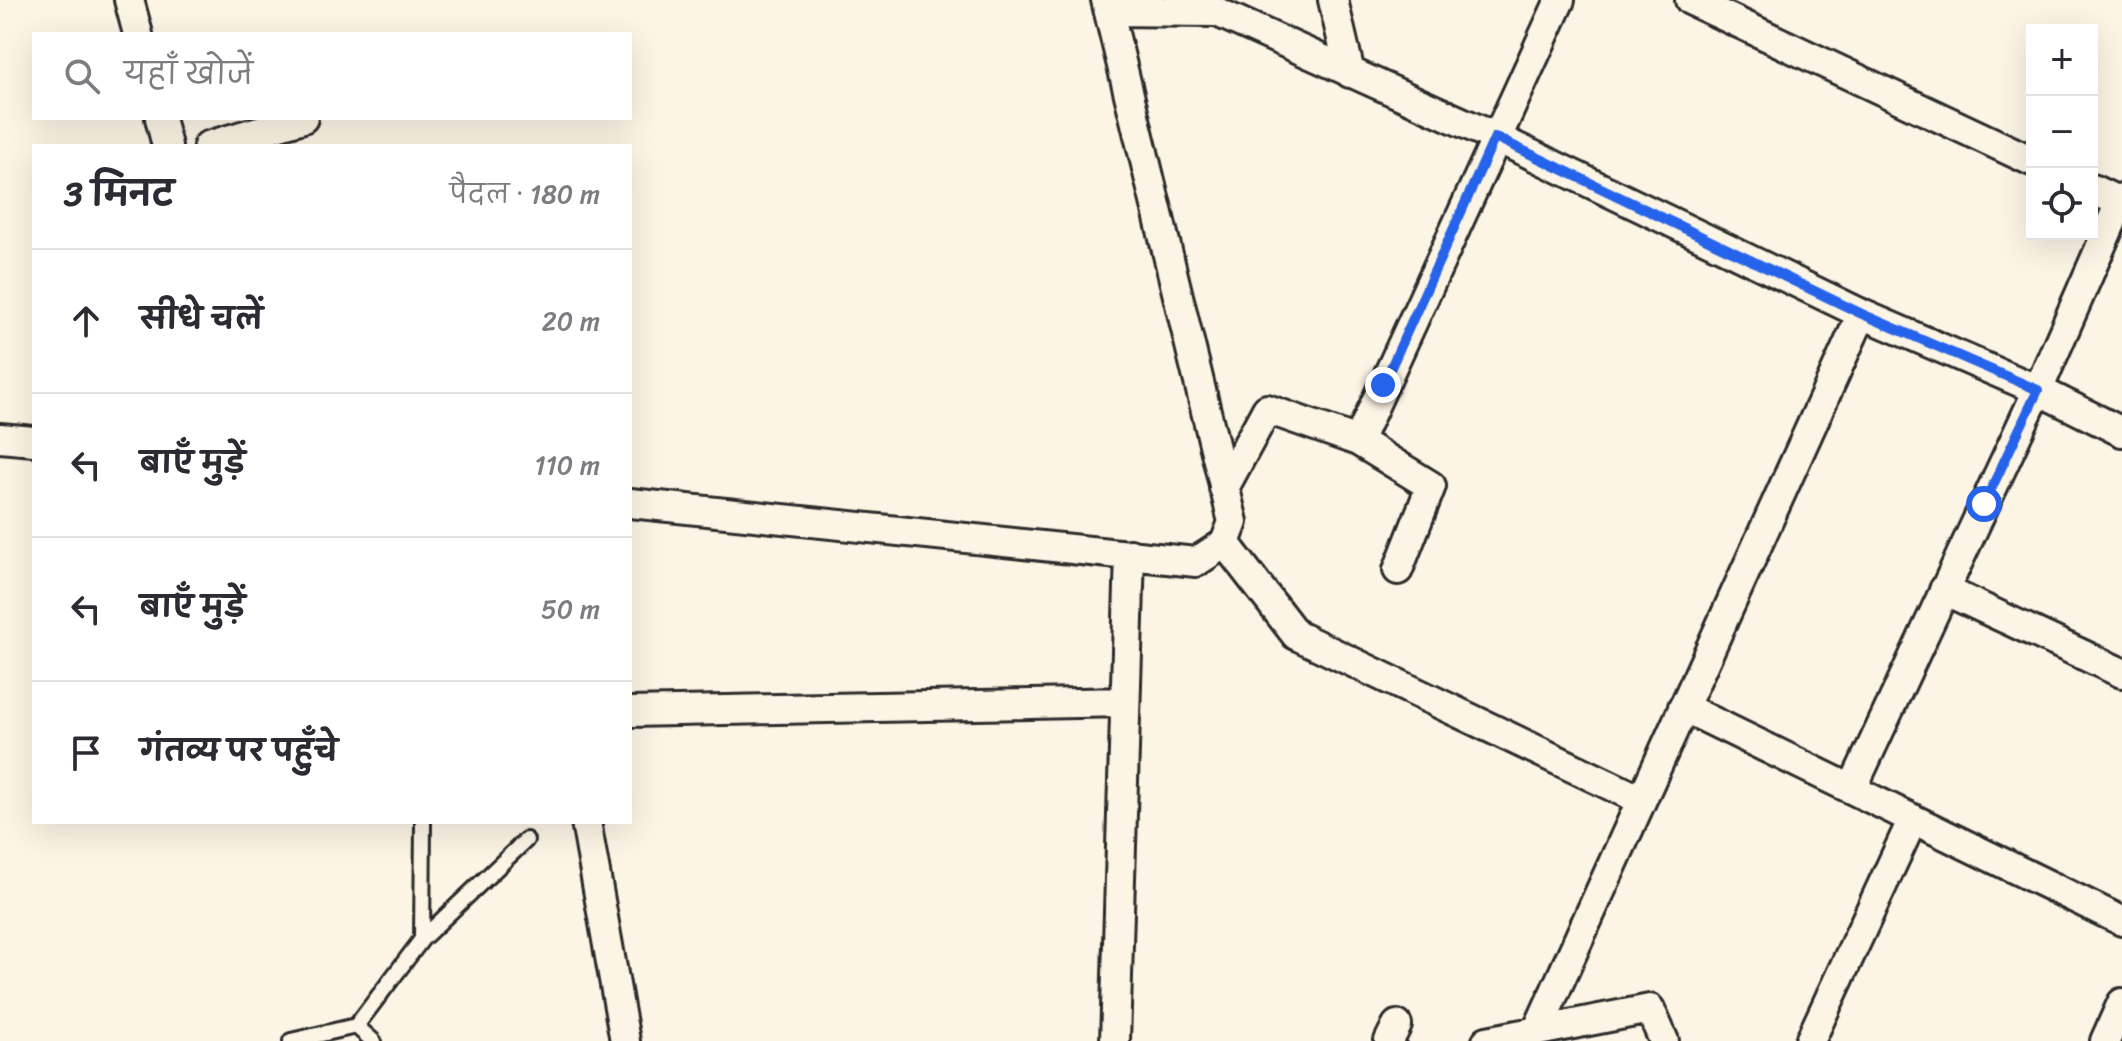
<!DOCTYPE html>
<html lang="hi">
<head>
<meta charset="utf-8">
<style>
	body { margin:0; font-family:Sriracha,"Playpen Sans Deva",sans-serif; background:#f7f7f7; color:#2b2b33 }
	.controls { position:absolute; right:24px; top:24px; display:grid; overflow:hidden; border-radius:0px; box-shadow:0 8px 32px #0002 }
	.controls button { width:72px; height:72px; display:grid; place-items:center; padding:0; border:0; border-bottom:2px solid #e1e1e2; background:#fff; color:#2b2b33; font:40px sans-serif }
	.stop { position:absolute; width:24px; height:24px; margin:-18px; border:6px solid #2563eb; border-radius:50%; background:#fff }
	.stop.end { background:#2563eb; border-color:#fff; box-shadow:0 2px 8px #0008 }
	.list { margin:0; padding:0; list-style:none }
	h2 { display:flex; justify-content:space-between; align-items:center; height:104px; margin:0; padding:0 32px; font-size:34px }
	h2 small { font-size:26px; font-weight:400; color:#7c7c81 }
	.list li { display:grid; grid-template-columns:52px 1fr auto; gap:24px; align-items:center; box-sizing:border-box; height:144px; padding:0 32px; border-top:2px solid #e1e1e2 }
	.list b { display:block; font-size:30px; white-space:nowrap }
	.list em { font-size:26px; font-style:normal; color:#7c7c81 }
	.icon { flex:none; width:44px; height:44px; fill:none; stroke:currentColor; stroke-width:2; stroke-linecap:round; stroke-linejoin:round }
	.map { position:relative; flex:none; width:2122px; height:1041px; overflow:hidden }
	.search { position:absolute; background:#fff; box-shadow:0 8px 32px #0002; left:32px; top:32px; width:600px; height:88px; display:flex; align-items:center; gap:20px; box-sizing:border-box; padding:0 28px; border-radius:0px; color:#7c7c81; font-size:30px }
	.panel { position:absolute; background:#fff; box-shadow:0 8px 32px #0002; left:32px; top:144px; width:600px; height:680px; border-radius:0px }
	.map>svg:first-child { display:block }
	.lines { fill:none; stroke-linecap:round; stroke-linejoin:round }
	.lane-casing { stroke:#2b2b2b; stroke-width:20 }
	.street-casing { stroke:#2b2b2b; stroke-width:34 }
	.lane { stroke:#fcf5e5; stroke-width:14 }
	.street { stroke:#fcf5e5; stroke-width:28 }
	.route { stroke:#2563eb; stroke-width:10 }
</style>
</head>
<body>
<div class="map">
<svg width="2122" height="1041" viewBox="0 0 2122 1041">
	<rect width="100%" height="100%" fill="#fcf5e5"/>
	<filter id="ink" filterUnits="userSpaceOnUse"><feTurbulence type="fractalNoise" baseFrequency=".0125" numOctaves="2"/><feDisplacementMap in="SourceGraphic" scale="16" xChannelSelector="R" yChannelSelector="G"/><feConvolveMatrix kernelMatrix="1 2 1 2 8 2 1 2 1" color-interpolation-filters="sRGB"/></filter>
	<g filter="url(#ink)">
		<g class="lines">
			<defs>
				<path id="lane" d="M 422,939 L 423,822
					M 356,1026 L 422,939 L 526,840
					M 291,1041 L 356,1026 L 373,1041"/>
				<path id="street" d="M 129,0 L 138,34
					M 1333,0 L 1350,73
					M 1690,0 L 2032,161
					M 1109,11 L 1217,12 L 1495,137 L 1862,314 L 2038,390 L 2122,432
					M 160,118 L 167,146
					M 208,146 L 303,118
					M 2092,189 L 2122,203
					M 0,438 L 34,441
					M 1358,441 L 1431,486 L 1398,570
					M 1224,488 L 1267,409 L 1358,441 L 1560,0
					M 630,503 L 1196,562 L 1225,543 L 1233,522 L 1106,0
					M 1225,543 L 1296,635 L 1641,800
					M 1944,590 L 2122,673
					M 1683,707 L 2122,921
					M 630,712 L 1125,702
					M 1852,789 L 2038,390 L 2122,198
					M 586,822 L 625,1041
					M 1537,1031 L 1862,314
					M 1115,1041 L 1130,554
					M 1389,1041 L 1397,1025
					M 1487,1041 L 1650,1009 L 1664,1041
					M 1810,1041 L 1913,819
					M 2105,1041 L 2122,1003"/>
			</defs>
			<use href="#lane" class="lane-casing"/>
			<use href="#street" class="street-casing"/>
			<use href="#lane" class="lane"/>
			<use href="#street" class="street"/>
		</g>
	</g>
	<g class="lines" filter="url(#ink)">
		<path class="route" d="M 1383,385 L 1495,137 L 1862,314 L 2038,390 L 1984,504"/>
	</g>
</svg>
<div class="controls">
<button>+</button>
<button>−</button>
<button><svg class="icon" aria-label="locate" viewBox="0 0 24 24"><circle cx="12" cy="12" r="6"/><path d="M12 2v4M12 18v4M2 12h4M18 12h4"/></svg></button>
</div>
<div class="stop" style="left:1984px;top:504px"></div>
<div class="stop end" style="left:1383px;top:385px"></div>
<div class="search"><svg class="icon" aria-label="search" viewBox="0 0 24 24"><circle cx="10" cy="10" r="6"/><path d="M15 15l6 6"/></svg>यहाँ खोजें</div>
<section class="panel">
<h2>3 मिनट<small>पैदल · 180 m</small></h2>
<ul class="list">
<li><svg class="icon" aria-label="ahead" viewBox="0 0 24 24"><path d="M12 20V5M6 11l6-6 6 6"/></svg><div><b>सीधे चलें</b></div><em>20 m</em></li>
<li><svg class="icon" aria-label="left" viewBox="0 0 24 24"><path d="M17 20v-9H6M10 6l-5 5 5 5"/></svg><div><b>बाएँ मुड़ें</b></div><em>110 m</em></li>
<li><svg class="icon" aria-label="left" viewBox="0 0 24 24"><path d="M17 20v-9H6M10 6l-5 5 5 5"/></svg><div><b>बाएँ मुड़ें</b></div><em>50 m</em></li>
<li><svg class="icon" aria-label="arrive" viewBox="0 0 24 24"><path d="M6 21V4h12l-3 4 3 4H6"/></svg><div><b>गंतव्य पर पहुँचे</b></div></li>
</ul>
</section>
</div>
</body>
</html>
